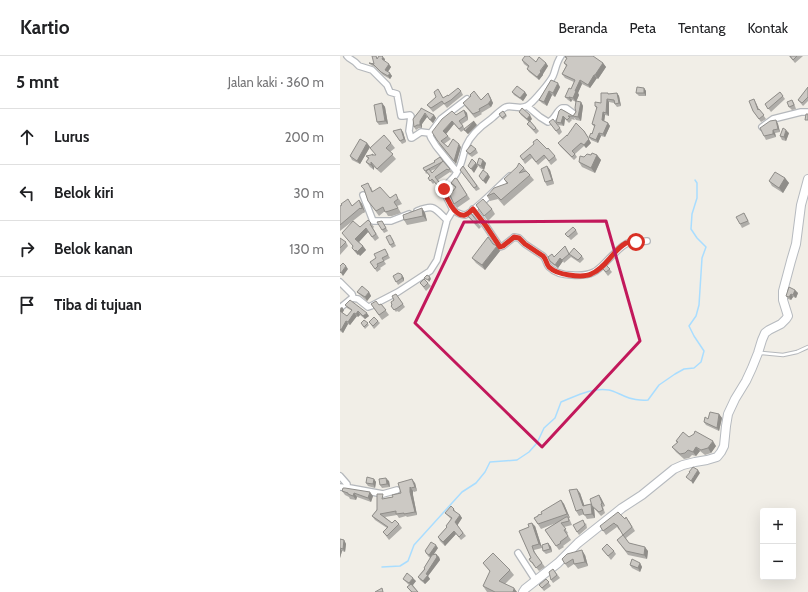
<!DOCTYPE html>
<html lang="id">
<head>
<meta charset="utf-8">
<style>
	body { margin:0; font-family:Cabin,sans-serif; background:#f6f6f6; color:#202124 }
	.controls { position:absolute; right:12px; bottom:12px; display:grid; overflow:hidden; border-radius:4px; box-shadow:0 4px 16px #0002 }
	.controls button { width:36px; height:36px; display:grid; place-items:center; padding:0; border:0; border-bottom:1px solid #e0e0e0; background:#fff; color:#202124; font:20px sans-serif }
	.stop { position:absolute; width:12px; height:12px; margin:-9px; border:3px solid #d93025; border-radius:50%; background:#fff }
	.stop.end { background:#d93025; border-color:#fff; box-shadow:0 1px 4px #0008 }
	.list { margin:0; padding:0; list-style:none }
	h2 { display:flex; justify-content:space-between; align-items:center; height:52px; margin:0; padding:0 16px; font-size:17px }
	h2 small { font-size:13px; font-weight:400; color:#757577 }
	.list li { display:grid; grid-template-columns:26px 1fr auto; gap:12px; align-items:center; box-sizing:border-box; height:56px; padding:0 16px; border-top:1px solid #e0e0e0 }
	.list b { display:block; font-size:15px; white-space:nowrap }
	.list em { font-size:13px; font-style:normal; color:#757577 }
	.icon { flex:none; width:22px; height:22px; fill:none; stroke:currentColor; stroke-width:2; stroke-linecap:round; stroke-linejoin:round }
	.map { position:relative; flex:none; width:468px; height:536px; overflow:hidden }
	header { display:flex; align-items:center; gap:24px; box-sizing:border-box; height:56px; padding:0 20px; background:#fff; border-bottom:1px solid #e0e0e0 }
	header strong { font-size:19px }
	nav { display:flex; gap:22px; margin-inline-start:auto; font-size:14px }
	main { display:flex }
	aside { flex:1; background:#fff }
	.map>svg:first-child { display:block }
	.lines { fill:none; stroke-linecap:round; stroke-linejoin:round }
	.stream { stroke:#a9ddff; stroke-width:1.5 }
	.service-casing { stroke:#b5b8bc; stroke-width:4.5 }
	.minor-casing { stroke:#b5b8bc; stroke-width:8 }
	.secondary-casing { stroke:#b6babf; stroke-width:10 }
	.service { stroke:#fff; stroke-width:2.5 }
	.minor { stroke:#fff; stroke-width:5.5 }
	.secondary { stroke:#fff; stroke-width:8 }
	.wall { fill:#afada9; fill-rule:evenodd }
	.shaded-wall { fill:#8f8d89 }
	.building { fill:#ccc9c4; stroke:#8f8d89 }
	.route { stroke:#d93025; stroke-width:5 }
	.marked { fill:none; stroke:#c2185b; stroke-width:3; stroke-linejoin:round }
</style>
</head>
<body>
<header>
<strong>Kartio</strong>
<nav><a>Beranda</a><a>Peta</a><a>Tentang</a><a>Kontak</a></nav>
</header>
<main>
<aside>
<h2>5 mnt<small>Jalan kaki · 360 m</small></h2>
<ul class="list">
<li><svg class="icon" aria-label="ahead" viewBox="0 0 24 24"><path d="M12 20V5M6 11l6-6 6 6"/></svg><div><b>Lurus</b></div><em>200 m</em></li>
<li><svg class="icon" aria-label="left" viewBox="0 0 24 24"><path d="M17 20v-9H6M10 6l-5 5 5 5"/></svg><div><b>Belok kiri</b></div><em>30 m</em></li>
<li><svg class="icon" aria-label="right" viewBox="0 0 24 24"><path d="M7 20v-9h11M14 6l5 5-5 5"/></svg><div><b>Belok kanan</b></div><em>130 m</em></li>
<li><svg class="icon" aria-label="arrive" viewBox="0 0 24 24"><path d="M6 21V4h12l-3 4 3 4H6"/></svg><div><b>Tiba di tujuan</b></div></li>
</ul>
</aside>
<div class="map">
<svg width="468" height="536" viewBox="0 0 468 536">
	<rect width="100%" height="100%" fill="#f1eee7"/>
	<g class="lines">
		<path class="stream" d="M 42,511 L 60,510 L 68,505 L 74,489 L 122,436 L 136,427 L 145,416 L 150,406 L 177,404 L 189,396 L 197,387 L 204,372 L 215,362 L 221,346 C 236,340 253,331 269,334 C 274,335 279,338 284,340 C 290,343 301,345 308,344 L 319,329 L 335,318 L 344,313 L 354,312 L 361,306 L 364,295 L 354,280 L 349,270 L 356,260 L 359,249 L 362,202 L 366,191 L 357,182 L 351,173 L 352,158 L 357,142 L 357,127 L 355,124"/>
		<defs>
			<path id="service" d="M 421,297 L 443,299 L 457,296 L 468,291"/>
			<path id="minor" d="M 7,0 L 9,2 L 15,6 L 19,10 L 32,14 L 47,29 L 50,36 L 57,38 L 61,60 L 63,60 L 70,59 L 71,60 L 69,75 L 71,82 L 72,82 L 81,76 L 89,77 L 91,82 L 96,90 L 117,116
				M 187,50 L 200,61 L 208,66 C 215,64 216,55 222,52 L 226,52 L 234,58
				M 422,71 L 433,63 L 461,56 L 468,56
				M 90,78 L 101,63 L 127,43
				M 23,139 L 33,165 L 51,165 L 69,158
				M 133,153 L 146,170 L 160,191 L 163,190 L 173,182 L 174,181 L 179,182 L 185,188 L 203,200 C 207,204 206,208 209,211 C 215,217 224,219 232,219 C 258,221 259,211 276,196 C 279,193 282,190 286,188 C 290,185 301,186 307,185
				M 113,154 C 116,156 120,159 125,159 C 133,157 162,127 170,120
				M 77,155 C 95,148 94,152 107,164
				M 0,226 L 12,238 L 13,241
				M 0,252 L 12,242 L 18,243 L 28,251 L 31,250 L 58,236 L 90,215 L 97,204 L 107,164 L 113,154 L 105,138 L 104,133 C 107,126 114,123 117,116 C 122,109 123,98 126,90 C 131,78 141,70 151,63 C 156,59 160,54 166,51 C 172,49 180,54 187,50 C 193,47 210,26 213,20 C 216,13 216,7 221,0
				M 0,420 L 7,428 L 7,432
				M 0,431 L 10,432 L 43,438 L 57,434
				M 178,497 L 196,525"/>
			<path id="secondary" d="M 183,536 L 185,533 L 218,507 L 238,487 L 282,452 L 302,439 L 334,413 L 343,409 L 355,406 L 367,404 L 377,401 L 381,396 L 384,390 L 386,370 L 388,358 L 395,343 L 406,325 L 412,312 L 418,297 L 422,284 L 425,277 L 429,274 L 441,268 L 446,263 L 448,260 L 443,244 L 443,235 L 451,205 L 456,188 L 461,149 L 468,123"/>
		</defs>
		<use href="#service" class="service-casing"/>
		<use href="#minor" class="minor-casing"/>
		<use href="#secondary" class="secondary-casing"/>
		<use href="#service" class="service"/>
		<use href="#minor" class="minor"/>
		<use href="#secondary" class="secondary"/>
	</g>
	<path class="wall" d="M 449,0 L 463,0 L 455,7 Z
		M 38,1 L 45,3 L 44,5 L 51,11 L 48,16 L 52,20 L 50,23 L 43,19 L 35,11 L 31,9 L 29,7 L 34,8 Z
		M 225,1 L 263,7 L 266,11 L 258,23 L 257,22 L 250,32 L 242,28 L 238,37 L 239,39 L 236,46 L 232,44 L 231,46 L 228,44 L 225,41 L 231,33 L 234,26 L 225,22 L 222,18 L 226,10 L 224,7 L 227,2 Z
		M 182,4 L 206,7 L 208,10 L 203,18 L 203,19 L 199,24 L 189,16 L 187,13 L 188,11 L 184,8 Z
		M 211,24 L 220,31 L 215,41 L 212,39 L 207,50 L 202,47 L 199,44 Z
		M 468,31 L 468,45 L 463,50 L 458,44 Z
		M 304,32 L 306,35 L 306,40 L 299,40 L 296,37 Z
		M 121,35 L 123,39 L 113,47 L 107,52 L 104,48 L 93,56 L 87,49 L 100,37 L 103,42 Z
		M 172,36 L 185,36 L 187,39 L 183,45 L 174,39 Z
		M 440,36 L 445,43 L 431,56 L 425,48 Z
		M 268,37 L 268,38 L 277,37 L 279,40 L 281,50 L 277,51 L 274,47 L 269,46 L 269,60 L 265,59 L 264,65 L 268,67 L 270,70 L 265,81 L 261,80 L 258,87 L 251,84 L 249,81 L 252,78 L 255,72 L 252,68 L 257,53 L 255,50 L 261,47 Z
		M 150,40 L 153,47 L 151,51 L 141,57 L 142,58 L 135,62 L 125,50 L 141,44 Z
		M 452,44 L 454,47 L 456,53 L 452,54 L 449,51 Z
		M 241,46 L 243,50 L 241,65 L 236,64 L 233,60 Z
		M 42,47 L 45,51 L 48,68 L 39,69 L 37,66 Z
		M 416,47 L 419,53 L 426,63 L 421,66 L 413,55 Z
		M 124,54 L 127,57 L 128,64 L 122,68 L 125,73 L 137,69 L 128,78 L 124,74 L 121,76 L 114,68 L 106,78 L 111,83 L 104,88 L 108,91 L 121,91 L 116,108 L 99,88 L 116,59 Z
		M 163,55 L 167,60 L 163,64 L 159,58 Z
		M 219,55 L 233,60 L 235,64 L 231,63 L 232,64 L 229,67 L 225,63 L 224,70 L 218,69 L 216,66 Z
		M 179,56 L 192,63 L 190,65 L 199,75 L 196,78 L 187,68 L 189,66 L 181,59 Z
		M 94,59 L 96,62 L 93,67 L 87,61 L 82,68 L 82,72 L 79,72 L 76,74 L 74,71 L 73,63 Z
		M 436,64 L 438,68 L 440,76 L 435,77 L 436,81 L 426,84 L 424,80 Z
		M 209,66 L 220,72 L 222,76 L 219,79 Z
		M 53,75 L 63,76 L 66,86 L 62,88 Z
		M 449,77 L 446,85 L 442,84 L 440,80 Z
		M 246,78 L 251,87 L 246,92 L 244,90 L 235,98 L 237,101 L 234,104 L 220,90 L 218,87 L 227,80 Z
		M 27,87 L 30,91 L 20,108 L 12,104 L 10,100 Z
		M 51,87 L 55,92 L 50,96 L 56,103 L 41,117 L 34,111 L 34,114 L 30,111 L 26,106 L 28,103 L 26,100 L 31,99 L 33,98 L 34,99 L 36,99 L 30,92 Z
		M 136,93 L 138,97 L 132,101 L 128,98 L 126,95 Z
		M 207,93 L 215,100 L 217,104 L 211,109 L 206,102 L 198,109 L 192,102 L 185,108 L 180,100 Z
		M 251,99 L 257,99 L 261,104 L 255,117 L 242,111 L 239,106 Z
		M 100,101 L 112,116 L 111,117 L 110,116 L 98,124 L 101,129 L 99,132 L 95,126 L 93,128 L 88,122 L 90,120 L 87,117 L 86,118 L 85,115 ZM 97,112 L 92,117 L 91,115 Z
		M 143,104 L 146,107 L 144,114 L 140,112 L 137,108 Z
		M 123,110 L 140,133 L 136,135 L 120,114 Z
		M 207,110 L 210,114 L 214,128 L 207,130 L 205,126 Z
		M 184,112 L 194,124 L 164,150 L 158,143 L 150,145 L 147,140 L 167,128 L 164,123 Z
		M 445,122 L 449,127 L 443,137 L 432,130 L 429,125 Z
		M 117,123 L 130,143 L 117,152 L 114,148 L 115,132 L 111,127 Z
		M 21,130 L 31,131 L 33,136 L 50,142 L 59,143 L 62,148 L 57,150 L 61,157 L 52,160 L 48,160 L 45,155 L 39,160 L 28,145 L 25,135 Z
		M 19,144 L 22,148 L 25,156 L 24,157 L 23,157 L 0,175 L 0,150 L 12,150 Z
		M 136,149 L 152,153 L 155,158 L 148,165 Z
		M 82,152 L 85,157 L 87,165 L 67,169 L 64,164 Z
		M 129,155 L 141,171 L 139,173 L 129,162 L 125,157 Z
		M 404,157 L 410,168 L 402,172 L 400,168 Z
		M 42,165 L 48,175 L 44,177 L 42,174 Z
		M 31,167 L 34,171 L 33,172 L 39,182 L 35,185 L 28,176 L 19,186 L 23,190 L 26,194 L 20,200 L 19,198 L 18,199 L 15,196 L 12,192 L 20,171 Z
		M 236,174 L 238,178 L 231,184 L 225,178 Z
		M 0,182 L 6,186 L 8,190 L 0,199 Z
		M 52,182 L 56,190 L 52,192 L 50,189 Z
		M 153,189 L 160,195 L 145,214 L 136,207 L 132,202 Z
		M 225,190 L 229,197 L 242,200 L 244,203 L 240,207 L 231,201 L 224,207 L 223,205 L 218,212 L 212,208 L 210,205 Z
		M 45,193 L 50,202 L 44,205 L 46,208 L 40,212 L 41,213 L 37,216 L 30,206 L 36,202 Z
		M 265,208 L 272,216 L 268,220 L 261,211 Z
		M 53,220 L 64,222 L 64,225 L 58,229 Z
		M 80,227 L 88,227 L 91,230 L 86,235 Z
		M 455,234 L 458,237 L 456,242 L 453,241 L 451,244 L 448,243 L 446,240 Z
		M 17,236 L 29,236 L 31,240 L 27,245 L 20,239 Z
		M 56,238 L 65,251 L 59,256 L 57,255 L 56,256 L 51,250 Z
		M 31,248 L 39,249 L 41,248 L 49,259 L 42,264 Z
		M 5,249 L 29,260 L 25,263 L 20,259 L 18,261 L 17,260 L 10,269 L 8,268 L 3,277 L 0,275 L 0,252 L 2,251 L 4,254 L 2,257 L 7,260 L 12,255 L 7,252 Z
		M 24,264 L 29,269 L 25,273 L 21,267 Z
		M 38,265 L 40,267 L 34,273 L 29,266 Z
		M 379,358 L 382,362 L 379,375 L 366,369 L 364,366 L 368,363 Z
		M 349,381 L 376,390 L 371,397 L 365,399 L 360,395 L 356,400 L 352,399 L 349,402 L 344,403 L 336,396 L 332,391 L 337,387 L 336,385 Z
		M 34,423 L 36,426 L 35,432 L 28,430 L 26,427 Z
		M 49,425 L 50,431 L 42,432 L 40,429 Z
		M 75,427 L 77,435 L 74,436 L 73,435 L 73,439 L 77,459 L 67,461 L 66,460 L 59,462 L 57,459 L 45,461 L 52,467 L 59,468 L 62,472 L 49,484 L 43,476 L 47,472 L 35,464 L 32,460 L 45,442 L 53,441 L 61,437 Z
		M 2,435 L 33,440 L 31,446 L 17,441 L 16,444 L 10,443 L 9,441 L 5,439 Z
		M 240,437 L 244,449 L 251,448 L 254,452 L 255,462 L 247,463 L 244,458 L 239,460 L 236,455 Z
		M 259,439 L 261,442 L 265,450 L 263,451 L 265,457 L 261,460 L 252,450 Z
		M 221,444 L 224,448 L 230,462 L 229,462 L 232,469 L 224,471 L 228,477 L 227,478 L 231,484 L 223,490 L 224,491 L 219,494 L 205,474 L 216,467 L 201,473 L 194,462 L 198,460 Z
		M 114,453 L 116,457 L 120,459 L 122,462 L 117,469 L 126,480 L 121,484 L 116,478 L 105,490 L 100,485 L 98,481 L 106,472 L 106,470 L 111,463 L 105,457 Z
		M 285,463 L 289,465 L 295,475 L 286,482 L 289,487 L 308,495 L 307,503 L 288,499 L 277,484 L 283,479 L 279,473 L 279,474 L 277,471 L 266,479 L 260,470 Z
		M 246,467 L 247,472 L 239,479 L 237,476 Z
		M 195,470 L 202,492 L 194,494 L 197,500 L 205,511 L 199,515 L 195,510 L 194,510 L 189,503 L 191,502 L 179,475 Z
		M 0,483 L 4,484 L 6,488 L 5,496 L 2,495 L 0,502 Z
		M 208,487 L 211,491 L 212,496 L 206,498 L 203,495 Z
		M 98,492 L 94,498 L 96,498 L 99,501 L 100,504 L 88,520 L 90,523 L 85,528 L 80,524 L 78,521 L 84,513 L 84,512 L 90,502 L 88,500 L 85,495 Z
		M 262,493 L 274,495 L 276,498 L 271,504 Z
		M 245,499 L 248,510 L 238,513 L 234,508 L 228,512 L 222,503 Z
		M 143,507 L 170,514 L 174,519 L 165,528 L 177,536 L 147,536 L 143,530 L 150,516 Z
		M 300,507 L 302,511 L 300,516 L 292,512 L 290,509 Z
		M 213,513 L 220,522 L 213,527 L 211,524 Z
		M 63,523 L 76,525 L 73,529 L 78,536 L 71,536 L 67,531 L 69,529 Z
		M 206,523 L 211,530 L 204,535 L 199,529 Z"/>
	<path class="shaded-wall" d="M 43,1 L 45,3 L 44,6 L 42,3 Z
		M 206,7 L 208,10 L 203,18 L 203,19 L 199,24 L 197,21 Z
		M 263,7 L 266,11 L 258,23 L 255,19 Z
		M 49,8 L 51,11 L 47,17 L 45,14 Z
		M 50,17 L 52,20 L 50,23 L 48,20 Z
		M 254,19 L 257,22 L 250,32 L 248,29 Z
		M 240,24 L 242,28 L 238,37 L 239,39 L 236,46 L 233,42 L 235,35 Z
		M 218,27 L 220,31 L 215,41 L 213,37 Z
		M 304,32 L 306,35 L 306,40 L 304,37 Z
		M 209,35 L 212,39 L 207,50 L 204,46 Z
		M 185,36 L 187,39 L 183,45 L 180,42 Z
		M 148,37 L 153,47 L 151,51 L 148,48 Z
		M 277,37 L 279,40 L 281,50 L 279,47 Z
		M 229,41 L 232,44 L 231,46 L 229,42 Z
		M 267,43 L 269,46 L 269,60 L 266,57 Z
		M 414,43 L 416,47 L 420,57 L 418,54 Z
		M 241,46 L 243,50 L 241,65 L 238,61 Z
		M 42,47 L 45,51 L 48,68 L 45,65 Z
		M 124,54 L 127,57 L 128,64 L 126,60 Z
		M 263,56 L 265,59 L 264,67 L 262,64 Z
		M 85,57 L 87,61 L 82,68 L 82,72 L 80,69 L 80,65 Z
		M 94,59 L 96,62 L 93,67 L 90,64 Z
		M 190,59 L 192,63 L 189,66 L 187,63 Z
		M 223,60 L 225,63 L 224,70 L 221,67 Z
		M 436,64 L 438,68 L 440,76 L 438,73 Z
		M 112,65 L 114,68 L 106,78 L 103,75 Z
		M 134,65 L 137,69 L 128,78 L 125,75 Z
		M 268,67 L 270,70 L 265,81 L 263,78 Z
		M 61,73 L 63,76 L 66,86 L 64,83 Z
		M 433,74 L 435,77 L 436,81 L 433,78 Z
		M 446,74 L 449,77 L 446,85 L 444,81 Z
		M 244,75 L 251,87 L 246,92 L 244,89 Z
		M 259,77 L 261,80 L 258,87 L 256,84 Z
		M 27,87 L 30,91 L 20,108 L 17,105 Z
		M 119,88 L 121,91 L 116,108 L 114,105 Z
		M 257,99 L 261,104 L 255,117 L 251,112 Z
		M 143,104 L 146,107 L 144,114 L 141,110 Z
		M 31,106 L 34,111 L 34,114 L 31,109 Z
		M 136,107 L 138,110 L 134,117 L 131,113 Z
		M 207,110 L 210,114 L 214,128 L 212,124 Z
		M 148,118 L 150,121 L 146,128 L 143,125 Z
		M 445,122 L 449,127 L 443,137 L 439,132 Z
		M 99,126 L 101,129 L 99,132 L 97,129 Z
		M 19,144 L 22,148 L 25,156 L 22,152 Z
		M 82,152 L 85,157 L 87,165 L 83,160 Z
		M 26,172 L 28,176 L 18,187 L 15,183 Z
		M 23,190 L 26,194 L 20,200 L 19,198 L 18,199 L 15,195 Z
		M 157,190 L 160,195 L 145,214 L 142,209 Z
		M 220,202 L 223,205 L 218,212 L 215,209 Z
		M 6,210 L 8,213 L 3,220 L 1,217 Z
		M 62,219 L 64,222 L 64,225 L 62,222 Z
		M 90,221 L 91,223 L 89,226 L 88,224 Z
		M 455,234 L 458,237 L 456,242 L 453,239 Z
		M 29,236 L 31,240 L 27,245 L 25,241 Z
		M 451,238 L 453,241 L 451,244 L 449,241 Z
		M 2,251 L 4,254 L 2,258 L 0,256 L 0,254 Z
		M 18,255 L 20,259 L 18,261 L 16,258 Z
		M 14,257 L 17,260 L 10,269 L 8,266 Z
		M 27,257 L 29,260 L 25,263 L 23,260 Z
		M 6,265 L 8,268 L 3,277 L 1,274 Z
		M 379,358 L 382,362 L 379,375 L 377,372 Z
		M 373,385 L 376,390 L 371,397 L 368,392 Z
		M 356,391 L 360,395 L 356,400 L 353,396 Z
		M 358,414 L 360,417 L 353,428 L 351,425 Z
		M 46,422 L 49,425 L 50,431 L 47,428 Z
		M 34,423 L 36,426 L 35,432 L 33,428 Z
		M 72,423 L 75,427 L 77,435 L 75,431 Z
		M 70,431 L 73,435 L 73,439 L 77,459 L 75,456 L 70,436 Z
		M 237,433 L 240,437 L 246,454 L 243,450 Z
		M 30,436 L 33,440 L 31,446 L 28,442 Z
		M 14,437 L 17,441 L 16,444 L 13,440 Z
		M 259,439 L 261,442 L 265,450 L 262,447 Z
		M 221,444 L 224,448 L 230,462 L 227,458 Z
		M 251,448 L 254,452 L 255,462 L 252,458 Z
		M 120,459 L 122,462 L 117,470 L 115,466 Z
		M 192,467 L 195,470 L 202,492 L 199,488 Z
		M 114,475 L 116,478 L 105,490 L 103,486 Z
		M 4,484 L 6,488 L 5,496 L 3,493 Z
		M 208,487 L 211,491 L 212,496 L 210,493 Z
		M 96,489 L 98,492 L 91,502 L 89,499 Z
		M 305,491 L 308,495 L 307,503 L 304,499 Z
		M 0,492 L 2,495 L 0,502 Z
		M 242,494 L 245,499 L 248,510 L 245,506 Z
		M 96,498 L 99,501 L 100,504 L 88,520 L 90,523 L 85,528 L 83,525 L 86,518 Z
		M 300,507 L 302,511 L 300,516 L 298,512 Z
		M 73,522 L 76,525 L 72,530 L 69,527 Z
		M 174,532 L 177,536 L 173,536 Z"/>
	<path class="building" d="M 32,0 L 36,0 L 37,3 L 39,0 L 42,0 L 43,1 L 42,3 L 49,8 L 45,14 L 50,17 L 48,20 L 41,16 L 33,8 L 29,7 L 34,8 Z
		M 185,0 L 189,0 L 196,6 L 199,1 L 206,7 L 200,15 L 201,16 L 197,21 L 187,13 L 189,10 L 182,4 Z
		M 226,0 L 253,0 L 263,7 L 255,19 L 254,19 L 248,29 L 240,24 L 235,35 L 236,35 L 233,42 L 229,41 L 229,42 L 225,41 L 229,32 L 231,33 L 235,24 L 222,18 L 227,9 L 224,7 L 227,2 L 225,1 Z
		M 450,0 L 457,0 L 453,4 Z
		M 211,24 L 218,27 L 213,37 L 209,35 L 204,46 L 199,44 Z
		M 177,30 L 185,36 L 180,42 L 172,36 Z
		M 297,31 L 304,32 L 304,37 L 296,37 Z
		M 468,31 L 468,41 L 462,47 L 458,44 Z
		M 118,32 L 121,35 L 111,44 L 104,48 L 102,45 L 91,52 L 87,49 L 96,41 L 94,36 L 98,33 L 103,42 L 108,39 L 108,40 Z
		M 134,35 L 141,44 L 148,37 L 151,44 L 148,48 L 139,53 L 140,55 L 133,58 L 123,47 L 131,40 L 130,39 Z
		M 440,36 L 443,40 L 428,53 L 425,48 Z
		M 261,37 L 268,37 L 268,38 L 277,37 L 279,47 L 275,48 L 274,44 L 267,43 L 266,57 L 263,56 L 262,64 L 268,67 L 263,78 L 259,77 L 256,84 L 249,81 L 251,77 L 252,78 L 255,69 L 252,68 L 257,51 L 255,50 L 255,46 L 261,47 Z
		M 414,43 L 418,54 L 419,53 L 424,59 L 419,63 L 413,55 L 409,45 Z
		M 452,44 L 454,49 L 449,51 L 447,46 Z
		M 236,45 L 241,46 L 238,61 L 233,60 L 236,56 L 235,52 Z
		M 42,47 L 45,65 L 37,66 L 34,49 Z
		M 81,52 L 94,59 L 90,64 L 85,57 L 80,65 L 80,69 L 77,69 L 74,71 L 73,63 L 81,53 Z
		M 182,52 L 190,59 L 187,63 L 179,56 Z
		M 221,53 L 233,60 L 228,60 L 230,61 L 227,64 L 223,60 L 221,67 L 216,66 L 219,55 Z
		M 124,54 L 126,60 L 119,65 L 123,70 L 119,73 L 112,65 L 103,75 L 108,80 L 101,85 L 108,91 L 113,83 L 119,88 L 114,105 L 97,84 L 92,76 L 102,63 L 112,55 L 116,59 Z
		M 163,55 L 166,59 L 162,62 L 159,58 Z
		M 466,58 L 468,58 L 468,64 L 465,64 Z
		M 213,63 L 220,72 L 216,75 L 209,66 Z
		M 436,64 L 438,73 L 433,74 L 433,78 L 424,80 L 420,72 L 430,65 Z
		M 134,65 L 125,75 L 124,73 Z
		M 190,65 L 196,72 L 194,74 L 187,68 Z
		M 236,67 L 244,75 L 249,83 L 244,89 L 241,87 L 232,95 L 235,98 L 232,101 L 218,87 L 227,79 L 227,80 Z
		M 443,72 L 446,74 L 444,81 L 440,80 Z
		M 61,73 L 64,83 L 60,85 L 53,75 Z
		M 44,79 L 51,87 L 46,92 L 53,98 L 37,113 L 31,106 L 31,109 L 26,106 L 29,102 L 26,100 L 31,99 L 33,98 L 32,99 L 36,99 L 30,92 Z
		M 20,83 L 27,87 L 17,105 L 10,100 Z
		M 197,83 L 207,93 L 208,92 L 215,100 L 209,105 L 204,99 L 196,106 L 190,98 L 183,104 L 180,100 L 194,88 L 193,86 Z
		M 131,89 L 136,93 L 130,98 L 126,95 Z
		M 252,97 L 257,99 L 251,112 L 239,106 L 240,100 L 244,101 L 247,98 L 251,99 Z
		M 100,101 L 103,105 L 102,106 L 85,115 L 83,112 L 95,106 L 94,105 Z
		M 139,102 L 143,104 L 141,110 L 137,108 Z
		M 132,103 L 136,107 L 131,113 L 128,110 Z
		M 103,105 L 110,113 L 108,114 L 107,113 L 95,121 L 99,126 L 97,129 L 92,123 L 90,125 L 88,122 L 90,120 L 86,115 L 89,113 L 92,117 Z
		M 179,107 L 184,112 L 179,117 L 186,115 L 190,119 L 161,144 L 154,137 L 147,140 L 154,132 L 168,127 L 164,123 L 177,111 Z
		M 123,110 L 137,130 L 134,132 L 120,114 Z
		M 207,110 L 212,124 L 205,126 L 201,113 Z
		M 143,114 L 148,118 L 143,125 L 139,120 Z
		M 435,116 L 445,122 L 439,132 L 429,125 Z
		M 115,122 L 117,123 L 127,139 L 114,148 L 110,139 L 116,131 L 111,127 Z
		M 28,127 L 32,136 L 40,131 L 50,142 L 56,138 L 58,143 L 54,146 L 58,152 L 49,155 L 45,156 L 43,151 L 36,155 L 28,145 L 24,133 L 21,130 Z
		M 8,143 L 12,150 L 19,144 L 22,152 L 21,153 L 20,152 L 0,169 L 0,150 L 2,149 L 1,148 Z
		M 143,143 L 152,153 L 144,160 L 136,149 Z
		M 82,152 L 83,160 L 64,164 L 63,159 Z
		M 129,155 L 138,166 L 136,168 L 125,157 Z
		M 404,157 L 408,165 L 400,168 L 396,161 Z
		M 28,164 L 31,167 L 30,168 L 36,178 L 32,181 L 26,172 L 15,183 L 23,190 L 17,196 L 16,194 L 15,195 L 12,192 L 13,190 L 2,177 L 13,165 L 20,171 Z
		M 42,165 L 46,172 L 42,174 L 37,166 Z
		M 233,171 L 236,174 L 228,181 L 225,178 Z
		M 50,179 L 54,187 L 50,189 L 46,181 Z
		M 148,181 L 153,188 L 157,190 L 142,209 L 132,202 Z
		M 0,182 L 6,186 L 0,192 Z
		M 225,190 L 229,198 L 222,204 L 220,202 L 215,209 L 210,205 L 208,201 L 212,198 L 214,201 Z
		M 234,192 L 242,200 L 238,204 L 229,198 Z
		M 45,193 L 48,199 L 42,202 L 44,205 L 37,208 L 38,210 L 35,213 L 30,206 L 36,202 L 34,198 Z
		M 3,207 L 6,210 L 1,217 L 0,216 L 0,210 Z
		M 265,208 L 270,213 L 266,216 L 261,211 Z
		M 58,217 L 61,218 L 62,219 L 62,222 L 56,226 L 53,220 Z
		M 87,219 L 90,221 L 88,224 L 84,222 Z
		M 84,223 L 88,227 L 84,231 L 80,227 Z
		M 22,230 L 29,236 L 25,241 L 17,236 Z
		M 449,231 L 455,234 L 453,239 L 451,238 L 449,241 L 446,240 Z
		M 56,238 L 63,248 L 56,253 L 55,253 L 54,254 L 51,250 L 52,249 L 51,246 L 54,244 L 52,240 Z
		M 10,244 L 27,257 L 23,260 L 18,255 L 16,258 L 14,257 L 8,266 L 6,265 L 1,274 L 0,273 L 0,255 L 7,260 L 12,254 L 5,249 Z
		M 36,245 L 39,249 L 41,248 L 46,254 L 39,259 L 31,248 Z
		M 34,261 L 38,265 L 33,270 L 29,266 Z
		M 24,264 L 28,267 L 24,271 L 21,267 Z
		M 370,356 L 379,358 L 377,372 L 364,366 L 365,361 L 368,363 Z
		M 355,375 L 373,385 L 368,392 L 361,394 L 356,391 L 353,396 L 348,394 L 345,397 L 340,398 L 332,391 L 338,386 L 336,385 L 343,376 L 349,381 L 354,378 Z
		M 353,411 L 358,414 L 351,425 L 346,421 L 350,416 L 349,416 Z
		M 27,421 L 34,423 L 33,428 L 26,427 Z
		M 46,422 L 47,428 L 40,429 L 39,423 Z
		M 72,423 L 75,431 L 71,432 L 70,431 L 70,436 L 75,456 L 64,458 L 64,457 L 56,458 L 56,455 L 40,458 L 52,467 L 55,464 L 59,468 L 47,480 L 43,476 L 48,471 L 32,460 L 37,454 L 37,438 L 43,438 L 42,443 L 53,441 L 52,439 L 61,437 L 58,427 Z
		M 3,432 L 5,432 L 30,436 L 28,442 L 14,437 L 13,440 L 8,438 L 8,437 L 2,435 Z
		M 237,433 L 243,450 L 251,448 L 252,458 L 244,459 L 242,453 L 236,455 L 229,434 Z
		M 259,439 L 262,447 L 261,448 L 263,454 L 259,456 L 252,450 L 250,443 Z
		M 221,444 L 227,458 L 198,468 L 194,462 L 198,460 L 198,459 L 202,458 L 201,456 Z
		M 111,450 L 114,453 L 113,454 L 120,459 L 115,466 L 123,477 L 119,481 L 114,475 L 103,486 L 98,481 L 107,471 L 106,470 L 112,462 L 105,457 Z
		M 278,456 L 285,463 L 286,461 L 292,471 L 283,479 L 277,469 L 276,469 L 274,467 L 263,475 L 260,470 Z
		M 226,461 L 228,461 L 229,465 L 221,467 L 226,473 L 224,474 L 228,480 L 220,486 L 221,487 L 216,490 L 205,474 Z
		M 243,464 L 245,469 L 237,476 L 233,469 Z
		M 192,467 L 199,488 L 192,490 L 194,496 L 202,507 L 196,512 L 192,506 L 191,506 L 189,503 L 191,502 L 179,475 L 189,471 L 188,468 Z
		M 283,479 L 289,487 L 305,491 L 304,499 L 286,495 L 277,484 Z
		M 0,483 L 4,484 L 3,493 L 0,492 Z
		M 91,486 L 96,489 L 89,499 L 86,497 L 86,496 L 85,495 Z
		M 208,487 L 210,493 L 203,495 L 202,489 Z
		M 267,488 L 274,495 L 268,500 L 262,493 Z
		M 242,494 L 245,506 L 234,508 L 233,503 L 225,508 L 222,503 L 227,498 Z
		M 153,497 L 170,514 L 159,525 L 174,532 L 174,533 L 173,536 L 155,536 L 143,530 L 150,515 L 143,507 Z
		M 96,498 L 97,501 L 86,518 L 88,519 L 83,525 L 78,521 L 85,513 L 84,512 L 92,499 Z
		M 292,503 L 300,507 L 298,512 L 290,509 Z
		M 213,513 L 217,519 L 211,524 L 209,516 Z
		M 67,517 L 73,522 L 69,527 L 63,523 Z
		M 206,523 L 209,526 L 202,532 L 199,529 Z
		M 71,528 L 78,536 L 72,536 L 67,531 Z
		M 42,532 L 43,536 L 35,536 Z"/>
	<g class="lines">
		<path class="route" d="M 104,133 C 106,141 114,161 125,159 C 128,158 131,155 133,153 L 146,170 L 160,191 L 163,190 L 173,182 L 174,181 L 179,182 L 185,188 L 203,200 C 207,204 206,208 209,211 C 214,216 222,218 229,219 C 236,220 245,221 251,218 C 266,212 273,194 286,187 C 289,186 293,187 296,186"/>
	</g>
	<path class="marked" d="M 266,165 L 300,285 L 202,391 L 75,267 L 124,166 Z"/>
</svg>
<div class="controls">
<button>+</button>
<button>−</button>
</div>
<div class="stop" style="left:296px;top:186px"></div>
<div class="stop end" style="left:104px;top:133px"></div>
</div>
</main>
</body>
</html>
